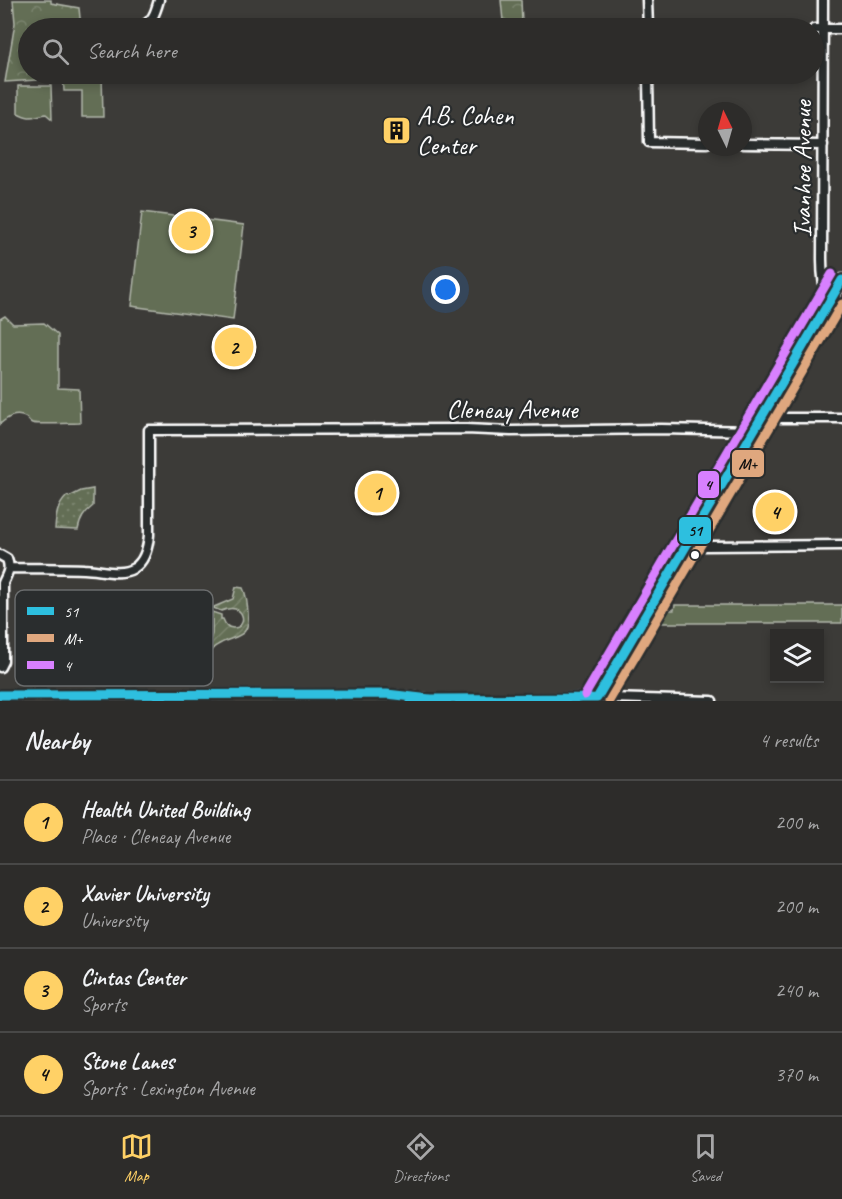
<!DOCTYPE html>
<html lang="en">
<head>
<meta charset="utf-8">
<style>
	body { margin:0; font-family:Caveat,sans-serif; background:#353432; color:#f1f3f6 }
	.controls { position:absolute; right:18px; bottom:18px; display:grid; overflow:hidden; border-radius:0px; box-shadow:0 3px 9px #0003 }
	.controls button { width:54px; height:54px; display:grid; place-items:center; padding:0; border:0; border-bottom:2px solid #484847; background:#2d2c2a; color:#f1f3f6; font:30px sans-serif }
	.compass { position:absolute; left:698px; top:102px; width:54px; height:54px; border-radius:50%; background:#2d2c2a; box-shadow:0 3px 9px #0003; rotate:355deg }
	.you { position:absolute; left:446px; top:290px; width:21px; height:21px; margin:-15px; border:4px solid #fff; border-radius:50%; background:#1a73e8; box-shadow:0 0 0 9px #1a73e833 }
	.badge { display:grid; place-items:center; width:39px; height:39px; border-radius:50%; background:#ffd166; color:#111; font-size:20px; font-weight:700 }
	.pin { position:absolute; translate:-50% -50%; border:3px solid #fff; box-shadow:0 2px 6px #0006 }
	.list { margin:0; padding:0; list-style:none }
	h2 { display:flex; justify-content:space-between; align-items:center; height:78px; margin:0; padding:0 24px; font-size:26px }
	h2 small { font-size:20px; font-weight:400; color:#a7a7a8 }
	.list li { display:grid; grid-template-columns:39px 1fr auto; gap:18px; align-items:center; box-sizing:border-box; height:84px; padding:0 24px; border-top:2px solid #484847 }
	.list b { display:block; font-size:22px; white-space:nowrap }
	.list p { margin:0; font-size:20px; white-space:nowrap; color:#a7a7a8 }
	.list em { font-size:20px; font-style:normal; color:#a7a7a8 }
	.icon { flex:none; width:33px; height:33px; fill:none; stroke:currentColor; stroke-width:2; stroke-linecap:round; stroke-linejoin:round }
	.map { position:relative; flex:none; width:842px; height:701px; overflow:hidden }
	.search { position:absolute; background:#2d2c2a; box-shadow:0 3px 9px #0003; left:18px; right:18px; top:18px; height:66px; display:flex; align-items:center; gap:15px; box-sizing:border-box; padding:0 21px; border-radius:33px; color:#a7a7a8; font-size:22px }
	.sheet { height:414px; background:#2d2c2a }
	nav { display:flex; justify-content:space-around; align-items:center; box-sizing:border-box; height:84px; border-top:2px solid #484847; background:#2d2c2a; font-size:16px; color:#a7a7a8 }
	nav a { display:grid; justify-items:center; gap:3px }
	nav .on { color:#ffd166 }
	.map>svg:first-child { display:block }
	.grass { fill:url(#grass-dots); stroke:#b1b6aa; stroke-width:1.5 }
	.forest { fill:url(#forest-crowns); stroke:#b1b6aa; stroke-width:1.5 }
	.park { fill:#636e55; stroke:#b1b6aa; stroke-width:1.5 }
	.garden { fill:url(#garden-furrows); stroke:#b1b6aa; stroke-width:1.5 }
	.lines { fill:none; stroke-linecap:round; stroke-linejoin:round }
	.minor-casing { stroke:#fff; stroke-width:13 }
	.major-casing { stroke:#fff; stroke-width:15 }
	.minor { stroke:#2a2d2e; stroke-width:8 }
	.major { stroke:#746b52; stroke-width:10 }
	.bus-1-casing { stroke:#2a2d2e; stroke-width:14 }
	.bus-2-casing { stroke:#2a2d2e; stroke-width:14 }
	.bus-3-casing { stroke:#2a2d2e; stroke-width:14 }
	.bus-1 { stroke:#2dbfdf; stroke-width:9 }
	.bus-2 { stroke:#dfa77e; stroke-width:9 }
	.bus-3 { stroke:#d880ff; stroke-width:9 }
	.bus-dot { fill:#fff; stroke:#2a2d2e; stroke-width:2 }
	.labels { text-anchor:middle; stroke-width:4.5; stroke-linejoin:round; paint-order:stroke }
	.poi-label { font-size:26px; fill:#fff; stroke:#2a2d2e; text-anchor:start }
	.street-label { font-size:26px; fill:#fff; stroke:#2a2d2e }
	.key { fill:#2a2d2e; stroke:#6a6c6d; stroke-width:1.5 }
	.key-label { font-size:16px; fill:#fff }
	.line-badge { stroke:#2a2d2e; stroke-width:2 }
	.pale-badge-label { font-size:16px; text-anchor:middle; font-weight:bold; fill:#111 }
</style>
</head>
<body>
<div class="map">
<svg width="842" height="701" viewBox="0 0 842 701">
	<defs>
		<pattern id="grass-dots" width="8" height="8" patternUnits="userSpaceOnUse" patternTransform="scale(1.5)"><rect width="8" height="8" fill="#636e55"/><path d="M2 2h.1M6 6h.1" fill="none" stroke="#7a846e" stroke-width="1.8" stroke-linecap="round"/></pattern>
		<pattern id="forest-crowns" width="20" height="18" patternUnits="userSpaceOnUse" patternTransform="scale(1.5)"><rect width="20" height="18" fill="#636e55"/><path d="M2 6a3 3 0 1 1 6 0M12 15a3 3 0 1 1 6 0" fill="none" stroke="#7a846e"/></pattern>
		<pattern id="garden-furrows" width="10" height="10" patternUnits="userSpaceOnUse" patternTransform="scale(1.5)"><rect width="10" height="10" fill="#636e55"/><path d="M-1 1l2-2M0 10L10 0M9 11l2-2" fill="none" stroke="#7a846e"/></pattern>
	</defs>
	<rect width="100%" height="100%" fill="#3c3b38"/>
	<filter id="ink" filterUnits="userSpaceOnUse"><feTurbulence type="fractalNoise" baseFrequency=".0167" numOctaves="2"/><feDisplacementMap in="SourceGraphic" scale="12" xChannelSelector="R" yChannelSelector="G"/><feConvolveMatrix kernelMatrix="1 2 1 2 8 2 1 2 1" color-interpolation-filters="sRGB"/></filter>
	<g filter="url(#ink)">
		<path class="grass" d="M 93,489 L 93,506 C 84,513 80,519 78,530 L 55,529 C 56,515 57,506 67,496 L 69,497 L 81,491 Z"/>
		<path class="forest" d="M 13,0 L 51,0 L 51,3 L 79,8 L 81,28 L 28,28 L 28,74 L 47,74 L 37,80 L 5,82 L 15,23 Z
			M 501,0 L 521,0 L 522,23 L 503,21 Z"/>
		<path class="park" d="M 63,74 L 102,74 L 103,117 L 82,117 L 82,91 L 64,91 Z
			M 18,86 L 51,86 L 52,119 L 46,114 C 33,116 31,120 18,113 Z
			M 142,212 L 244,225 L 233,320 L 131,306 Z
			M 5,316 L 13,324 L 44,323 L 58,335 L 58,388 L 79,389 L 80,423 C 73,423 37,425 32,423 C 29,422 28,418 25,417 C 15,412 7,418 0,424 L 0,319 Z
			M 675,605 L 842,605 L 842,623 L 654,623 L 662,610 L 674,610 Z"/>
		<path class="garden" d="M 236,587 L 243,588 C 247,596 247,603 248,612 C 251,641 233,634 216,646 C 212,648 209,654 206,657 L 201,658 L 199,655 L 210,640 L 212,634 L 212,612 L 221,615 L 221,619 L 223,619 C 225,624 227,628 233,628 C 249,628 245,600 221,611 L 213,608 L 214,607 L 233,599 Z"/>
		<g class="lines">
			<defs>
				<path id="minor" d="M 647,0 L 648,28
					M 823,0 L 822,259 C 822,274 823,287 828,301
					M 140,28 C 153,21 155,14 159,0
					M 593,28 L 647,27 L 712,28
					M 814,29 L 842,29
					M 648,74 L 649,142 L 707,143
					M 743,144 L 823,145
					M 761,418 L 842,418
					M 689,540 L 705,546 L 842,545
					M 0,555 L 7,559 C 11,569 7,574 3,583 L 3,661 L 0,667
					M 9,568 C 34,568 59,568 84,569 C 100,569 119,577 134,568 C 145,561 148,547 149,535 L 149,430 L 466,429 L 511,431 L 661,429 L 753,431
					M 0,695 L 387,694 L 432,699
					M 427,699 L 610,698 L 712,701"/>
				<path id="major" d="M 595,701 L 842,280"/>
			</defs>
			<use href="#minor" class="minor-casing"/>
			<use href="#major" class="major-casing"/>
			<use href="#minor" class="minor"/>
			<use href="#major" class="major"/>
			<defs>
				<path id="bus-1" d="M 0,695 L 387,694 L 430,699
					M 411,701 L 432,699 L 597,698 L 842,280"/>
				<path id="bus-2" d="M 609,701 L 842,304"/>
				<path id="bus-3" d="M 585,695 L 832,274"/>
			</defs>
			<use href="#bus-1" class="bus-1-casing"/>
			<use href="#bus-2" class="bus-2-casing"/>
			<use href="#bus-3" class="bus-3-casing"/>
			<use href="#bus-1" class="bus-1"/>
			<use href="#bus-2" class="bus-2"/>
			<use href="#bus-3" class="bus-3"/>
		</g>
	</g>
	<defs>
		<symbol id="building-square" viewBox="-11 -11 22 22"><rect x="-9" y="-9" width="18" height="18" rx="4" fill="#ffd166" stroke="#2a2d2e"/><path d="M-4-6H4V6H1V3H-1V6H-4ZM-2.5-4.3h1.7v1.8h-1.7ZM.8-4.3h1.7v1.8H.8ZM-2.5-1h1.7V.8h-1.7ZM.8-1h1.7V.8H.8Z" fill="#111"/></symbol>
	</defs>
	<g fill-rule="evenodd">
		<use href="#building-square" x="380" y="114" width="33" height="33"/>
	</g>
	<circle class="bus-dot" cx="695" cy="555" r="5"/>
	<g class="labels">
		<g class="poi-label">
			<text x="417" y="124">A.B. Cohen<tspan x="417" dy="30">Center</tspan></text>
		</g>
		<g class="street-label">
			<text transform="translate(802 169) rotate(-90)" y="9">Ivanhoe Avenue</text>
			<text x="512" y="418">Cleneay Avenue</text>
		</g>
	</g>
	<rect x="15" y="590" width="198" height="96" rx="9" class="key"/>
	<rect x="27" y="607" width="27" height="8" fill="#2dbfdf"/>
	<rect x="27" y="634" width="27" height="8" fill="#dfa77e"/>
	<rect x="27" y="661" width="27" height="8" fill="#d880ff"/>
	<g class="key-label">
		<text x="64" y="617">51</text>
		<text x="64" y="644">M+</text>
		<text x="64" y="671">4</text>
	</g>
	<g class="line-badge">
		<rect x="731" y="449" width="34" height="29" rx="6" fill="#dfa77e"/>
		<rect x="697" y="470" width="23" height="29" rx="6" fill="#d880ff"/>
		<rect x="678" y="516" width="34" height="29" rx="6" fill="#2dbfdf"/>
	</g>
	<g class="pale-badge-label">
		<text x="748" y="469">M+</text>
		<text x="708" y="490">4</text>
		<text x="695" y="536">51</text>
	</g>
</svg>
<div class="controls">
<button><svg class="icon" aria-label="layers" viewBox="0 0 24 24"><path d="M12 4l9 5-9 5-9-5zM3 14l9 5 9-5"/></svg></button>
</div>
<svg class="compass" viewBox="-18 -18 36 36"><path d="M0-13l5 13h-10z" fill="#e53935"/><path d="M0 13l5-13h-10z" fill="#a7a7a8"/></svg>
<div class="you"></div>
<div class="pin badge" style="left:377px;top:493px">1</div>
<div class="pin badge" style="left:234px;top:347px">2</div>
<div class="pin badge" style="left:191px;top:231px">3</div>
<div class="pin badge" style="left:775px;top:512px">4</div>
<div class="search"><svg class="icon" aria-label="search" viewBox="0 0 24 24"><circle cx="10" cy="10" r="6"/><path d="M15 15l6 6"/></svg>Search here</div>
</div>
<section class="sheet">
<h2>Nearby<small>4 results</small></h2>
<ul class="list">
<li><span class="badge">1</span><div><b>Health United Building</b><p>Place · Cleneay Avenue</p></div><em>200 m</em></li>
<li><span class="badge">2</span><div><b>Xavier University</b><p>University</p></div><em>200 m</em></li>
<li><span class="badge">3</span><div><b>Cintas Center</b><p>Sports</p></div><em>240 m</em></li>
<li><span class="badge">4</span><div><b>Stone Lanes</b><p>Sports · Lexington Avenue</p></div><em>370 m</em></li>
</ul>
</section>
<nav>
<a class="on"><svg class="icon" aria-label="map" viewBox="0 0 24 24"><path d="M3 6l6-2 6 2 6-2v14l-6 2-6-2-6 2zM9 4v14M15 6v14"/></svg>Map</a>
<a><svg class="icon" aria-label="directions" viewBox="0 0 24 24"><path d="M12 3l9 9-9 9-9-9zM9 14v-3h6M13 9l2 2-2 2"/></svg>Directions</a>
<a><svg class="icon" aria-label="saved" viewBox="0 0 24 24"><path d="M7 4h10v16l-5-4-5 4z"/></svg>Saved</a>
</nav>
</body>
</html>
